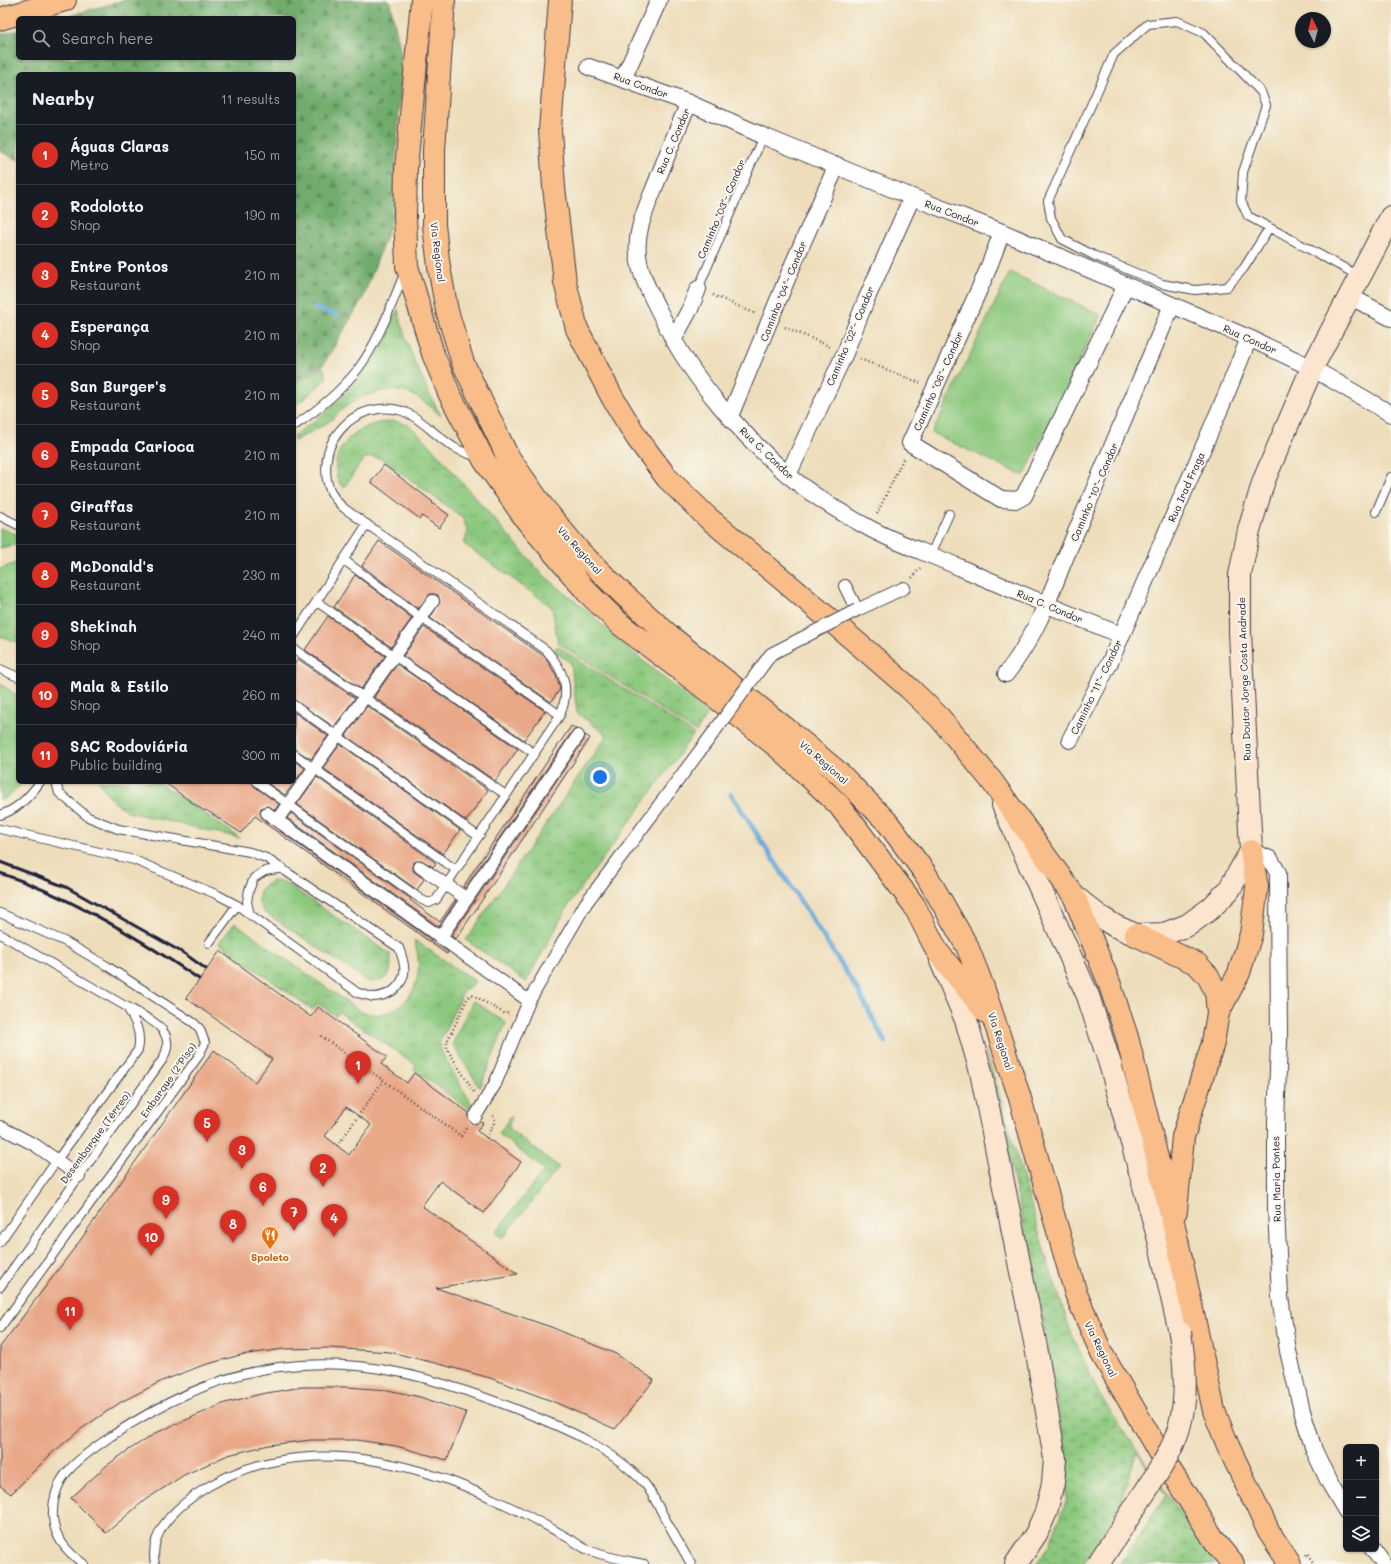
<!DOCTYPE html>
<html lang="en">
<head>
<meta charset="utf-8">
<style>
	body { margin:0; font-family:Mali,sans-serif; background:#20242c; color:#f1f3f6 }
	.controls { position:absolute; right:12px; bottom:12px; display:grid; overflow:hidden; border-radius:6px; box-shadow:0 1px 3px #0004 }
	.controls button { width:36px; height:36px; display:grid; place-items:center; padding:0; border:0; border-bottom:1px solid #363941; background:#171b24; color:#f1f3f6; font:20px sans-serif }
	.compass { position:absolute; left:1295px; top:12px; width:36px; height:36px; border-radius:50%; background:#171b24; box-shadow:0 1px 3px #0004; rotate:354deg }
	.you { position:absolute; left:600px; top:777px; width:14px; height:14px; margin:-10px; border:3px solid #fff; border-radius:50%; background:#1a73e8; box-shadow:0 0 0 6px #1a73e833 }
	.badge { display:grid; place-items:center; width:26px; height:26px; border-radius:50%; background:#d93025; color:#fff; font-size:13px; font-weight:700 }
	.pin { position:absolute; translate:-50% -33px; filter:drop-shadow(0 1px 2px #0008) }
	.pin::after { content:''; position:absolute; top:21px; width:14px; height:12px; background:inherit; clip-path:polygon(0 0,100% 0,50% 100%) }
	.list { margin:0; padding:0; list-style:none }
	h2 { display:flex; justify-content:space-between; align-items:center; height:52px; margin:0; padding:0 16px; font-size:17px }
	h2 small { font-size:13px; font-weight:400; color:#9ea1a6 }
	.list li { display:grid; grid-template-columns:26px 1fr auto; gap:12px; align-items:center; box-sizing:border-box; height:60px; padding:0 16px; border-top:1px solid #363941 }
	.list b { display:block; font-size:15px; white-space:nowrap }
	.list p { margin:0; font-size:13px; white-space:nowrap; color:#9ea1a6 }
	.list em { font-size:13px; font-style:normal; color:#9ea1a6 }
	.icon { flex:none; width:22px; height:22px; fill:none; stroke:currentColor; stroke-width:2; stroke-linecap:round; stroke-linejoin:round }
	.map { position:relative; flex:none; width:1391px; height:1564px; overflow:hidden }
	.search { position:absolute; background:#171b24; box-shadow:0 1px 3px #0004; left:16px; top:16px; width:280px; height:44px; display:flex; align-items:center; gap:10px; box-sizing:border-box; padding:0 14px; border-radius:6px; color:#9ea1a6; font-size:15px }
	.panel { position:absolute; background:#171b24; box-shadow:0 1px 3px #0004; left:16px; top:72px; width:280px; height:712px; border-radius:6px }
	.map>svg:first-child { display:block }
	.grass { fill:url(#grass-tufts); stroke:#56755c }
	.forest { fill:url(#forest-firs); stroke:#496754 }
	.wetland { fill:url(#wetland-marsh); stroke:#56755c }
	.garden { fill:#8bc87d; stroke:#56755c }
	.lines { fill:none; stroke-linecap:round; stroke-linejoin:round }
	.stream { stroke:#69aadc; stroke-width:5 }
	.building { fill:#e9a888; fill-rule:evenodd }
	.service-casing { stroke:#403e4e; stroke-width:10 }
	.pedestrian-casing { stroke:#403e4e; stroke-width:14 }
	.minor-casing { stroke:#403e4e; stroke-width:18 }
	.secondary-casing { stroke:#403e4e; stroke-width:24 }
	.primary-casing { stroke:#403e4e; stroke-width:24 }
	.path { stroke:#403e4e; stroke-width:2.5; stroke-dasharray:1 3; stroke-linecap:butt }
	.service { stroke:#fff; stroke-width:8 }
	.pedestrian { stroke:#fff; stroke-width:12 }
	.minor { stroke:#fff; stroke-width:16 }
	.secondary { stroke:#fce5cf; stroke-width:22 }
	.primary { stroke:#f8bd88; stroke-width:22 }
	.rail { stroke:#22223b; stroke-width:3 }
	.pedestrian-bridge-casing { stroke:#403e4e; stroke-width:14; stroke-linecap:butt }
	.secondary-bridge-casing { stroke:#403e4e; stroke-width:24; stroke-linecap:butt }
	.pedestrian-bridge { stroke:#fff; stroke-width:12 }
	.secondary-bridge { stroke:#fce5cf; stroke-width:22 }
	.labels { text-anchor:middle; stroke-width:4; stroke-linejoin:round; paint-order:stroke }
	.street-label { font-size:10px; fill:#22223b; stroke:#fbf7ec }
	.food-label { font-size:10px; font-weight:bold; fill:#c56008; stroke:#fbf7ec }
</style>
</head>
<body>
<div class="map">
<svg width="1391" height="1564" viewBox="0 0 1391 1564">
	<defs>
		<pattern id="grass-tufts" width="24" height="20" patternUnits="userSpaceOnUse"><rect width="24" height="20" fill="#8bc87d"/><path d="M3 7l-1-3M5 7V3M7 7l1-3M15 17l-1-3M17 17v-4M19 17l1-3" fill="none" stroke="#71a268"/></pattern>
		<pattern id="forest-firs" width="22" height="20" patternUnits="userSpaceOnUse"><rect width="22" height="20" fill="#70ac6c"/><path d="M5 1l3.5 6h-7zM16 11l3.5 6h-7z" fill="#5c8c5a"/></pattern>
		<pattern id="wetland-marsh" width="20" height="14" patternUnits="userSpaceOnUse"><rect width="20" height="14" fill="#8bc87d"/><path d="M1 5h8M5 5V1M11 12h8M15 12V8" fill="none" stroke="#71a268"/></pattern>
	</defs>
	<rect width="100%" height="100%" fill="#fbf7ec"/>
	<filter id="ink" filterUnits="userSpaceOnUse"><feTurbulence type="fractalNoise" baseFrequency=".025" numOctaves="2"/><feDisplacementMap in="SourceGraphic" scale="8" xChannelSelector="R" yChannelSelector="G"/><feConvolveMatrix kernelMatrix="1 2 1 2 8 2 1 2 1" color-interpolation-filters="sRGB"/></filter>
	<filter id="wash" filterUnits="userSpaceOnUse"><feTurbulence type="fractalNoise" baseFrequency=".012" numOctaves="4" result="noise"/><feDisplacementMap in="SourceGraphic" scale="16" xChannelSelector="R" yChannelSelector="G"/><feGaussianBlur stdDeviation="0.9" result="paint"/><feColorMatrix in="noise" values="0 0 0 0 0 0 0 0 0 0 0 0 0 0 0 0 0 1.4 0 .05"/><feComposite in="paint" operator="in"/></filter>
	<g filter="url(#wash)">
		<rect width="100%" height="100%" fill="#edddba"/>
		<path class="grass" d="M 398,309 C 406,347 422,381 441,416 C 431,407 421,398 408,393 C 389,386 363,394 347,406 C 342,409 338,414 334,418 C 322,427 307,434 294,441 L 294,435 C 314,422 335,406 351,388 C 372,366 385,336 398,309 Z
			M 323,367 L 327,378 L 309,395 L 294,406 L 294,385 Z
			M 394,421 L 409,425 L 427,442 L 542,574 L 591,614 L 626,647 L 708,714 L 696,732 L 558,643 L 552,607 L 464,544 L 468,531 L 462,517 L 382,459 L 373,457 L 365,458 L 359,465 L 344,488 C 337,483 337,477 336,469 C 335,461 338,452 343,446 C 356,427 373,423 394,421 Z
			M 0,528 L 18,535 L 18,544 L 0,548 Z
			M 18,562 L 18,643 L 0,636 L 0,569 Z
			M 557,646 L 694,734 L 568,906 L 526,982 L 466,940 L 607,735 L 577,713 L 571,663 L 554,651 Z
			M 0,684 L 14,693 L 18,697 L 18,782 L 23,782 L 6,798 L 0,800 Z
			M 99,782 L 158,782 L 240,838 L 128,812 L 112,800 Z
			M 272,881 L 284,882 L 390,954 C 393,973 389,981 369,982 L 264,912 L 258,900 L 261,888 Z
			M 235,923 L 361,1012 C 367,1013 375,1015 380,1014 C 408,1009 421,985 418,958 C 418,952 415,946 414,940 L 475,981 L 471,987 L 464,989 L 440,1042 L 442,1053 L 472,1105 L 469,1109 L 414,1070 L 416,1065 L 339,1012 L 336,1016 L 318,1004 L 313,1010 L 219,943 Z
			M 474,1001 L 506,1023 L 480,1088 L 453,1045 L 453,1043 L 472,1002 Z
			M 510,1116 L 512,1117 L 509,1125 L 510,1130 L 559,1167 L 503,1238 L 495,1233 L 544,1170 L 499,1134 Z"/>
		<path class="forest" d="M 124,0 L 388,0 L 390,3 L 399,43 L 402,65 L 395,170 L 395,212 L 363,298 L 323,365 L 294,383 L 294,74 L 18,74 L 18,160 L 0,151 L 0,35 L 18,30 L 18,58 L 294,58 L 294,18 L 61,18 Z"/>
		<path class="wetland" d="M 985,1049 L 1002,1104 L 1046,1257 L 1071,1332 L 1099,1394 L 1167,1494 L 1216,1564 L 1120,1564 L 1166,1495 L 1137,1452 L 1116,1514 L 1084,1564 L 1036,1564 L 1049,1546 L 1067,1499 L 1067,1465 L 1047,1342 L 1016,1189 Z"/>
		<path class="garden" d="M 1010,272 L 1101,315 L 1024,476 L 932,433 Z"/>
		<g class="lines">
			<path class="stream" d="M 315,308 L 336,315
				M 731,794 L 859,992 L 885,1042"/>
		</g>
		<g id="blocks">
			<path class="building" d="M 384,465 L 433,502 L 432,503 L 449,515 L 439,528 L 422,516 L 420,519 L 371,482 Z
				M 379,541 L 545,657 L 556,675 L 560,689 L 551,702 L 430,618 L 440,602 L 438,595 L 434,594 L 430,594 L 418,609 L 362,566 Z
				M 355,575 L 412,618 L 391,647 L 334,607 Z
				M 328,616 L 385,656 L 361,689 L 305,650 Z
				M 424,627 L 545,711 L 524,740 L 403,656 Z
				M 298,659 L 355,698 L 334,727 L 294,700 L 294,665 Z
				M 397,664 L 518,749 L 495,781 L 374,697 Z
				M 367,706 L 488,790 L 466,821 L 346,736 Z
				M 294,712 L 328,736 L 311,759 L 294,749 Z
				M 571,726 L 576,729 L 572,732 L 465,888 L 463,887 Z
				M 585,735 L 590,738 L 456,939 L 451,936 L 584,740 Z
				M 340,744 L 460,830 L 443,854 L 323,768 Z
				M 294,761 L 305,768 L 285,795 L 266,782 L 294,782 Z
				M 317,777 L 436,863 L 433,867 L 421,860 L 414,862 L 413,867 L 413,871 L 424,879 L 417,890 L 297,804 Z
				M 164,782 L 252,782 L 254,786 L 279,804 L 275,810 L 267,806 L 261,808 L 260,813 L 263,819 L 448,952 L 447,954 L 255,816 L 241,833 L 206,810 L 204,811 Z
				M 291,813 L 411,899 L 410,900 L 440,922 L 455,900 L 456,901 L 439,927 L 287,818 Z
				M 220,951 L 311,1017 L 318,1007 L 387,1057 L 381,1064 L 407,1083 L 414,1073 L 469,1113 L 468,1117 L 471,1123 L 475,1124 L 481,1122 L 483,1123 L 477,1131 L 521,1162 L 484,1213 L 440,1181 L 422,1206 L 518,1274 L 436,1288 L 551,1327 L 616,1354 L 654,1380 L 615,1429 L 552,1401 L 490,1378 L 439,1364 L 390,1352 L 329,1348 L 284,1349 L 240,1355 L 201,1366 L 162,1381 L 121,1402 L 81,1429 L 51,1454 L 11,1494 L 0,1486 L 0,1347 L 79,1242 L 214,1050 L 255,1082 L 272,1059 L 186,998 ZM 346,1107 L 371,1125 L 349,1155 L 325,1136 Z
				M 302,1387 L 347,1387 L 388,1390 L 420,1397 L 466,1412 L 447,1460 L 396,1446 L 357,1440 L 311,1440 L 269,1445 L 228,1455 L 184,1475 L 145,1500 L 106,1533 L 71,1498 L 106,1466 L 130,1449 L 158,1432 L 225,1403 L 261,1394 Z"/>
		</g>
	</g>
	<g filter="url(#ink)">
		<use href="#blocks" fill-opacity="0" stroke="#403e4e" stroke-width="1"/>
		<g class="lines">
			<defs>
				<path id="service" d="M 1269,228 L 1244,268 L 1227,287 L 1195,290 L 1162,284 L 1093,255 L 1062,239 L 1051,218 L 1048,201 L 1114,54 L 1148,24 L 1177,21 L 1204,33 L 1261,92 L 1266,105 L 1243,172 L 1241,201 L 1248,216 L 1359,276
					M 698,289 L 763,136
					M 294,426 C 318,410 340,392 358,369 C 379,341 391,305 405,272
					M 1376,512 L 1391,477
					M 0,516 L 18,525
					M 931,554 L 949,514
					M 344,560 L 420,617 L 560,715
					M 317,602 L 535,754
					M 294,636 L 367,524
					M 294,649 L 506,795
					M 0,669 L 18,677
					M 294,705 L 478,836
					M 294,754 L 456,870
					M 257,782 L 422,900 L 429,903 L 436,900 L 560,715 C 571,689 564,670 546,650 L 345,509 C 328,495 324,479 327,458 C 329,444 338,431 348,422 C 355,416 364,412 373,410 C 411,402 424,428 452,446 C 459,451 469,454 477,457
					M 0,815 C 17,810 30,796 40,782
					M 0,829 L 134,860 L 218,895 L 237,905 L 358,993 C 363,994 368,996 373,997 C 380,997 388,994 394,990 C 409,977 405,964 399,948 L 266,858 L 250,852 L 118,829 L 88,817 L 59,793 L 56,782
					M 0,913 L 66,942 L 107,966 L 194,1023 L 200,1029 L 205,1043 L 198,1057 L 70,1231 L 0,1328
					M 250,915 L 247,902 L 249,890 L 254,878 L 265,871 L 283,868
					M 0,934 L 127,1007 C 135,1021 142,1033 138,1050 L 57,1160 L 0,1242
					M 209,943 L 237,905
					M 0,1287 L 163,1059 C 164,1056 167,1051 167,1047 C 170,1025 143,1017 128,1007
					M 84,1564 C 68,1553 54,1537 53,1517 C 52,1501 57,1483 68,1471 C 80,1457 96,1447 110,1437 C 161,1403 218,1375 279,1367 C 364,1356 438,1379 516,1409 C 562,1427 611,1447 645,1484 C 651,1491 655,1501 660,1509 C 670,1528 681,1546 691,1564
					M 155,1564 C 149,1533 172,1512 195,1495 C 267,1444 358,1450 439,1477 C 462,1484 484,1495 506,1505 C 528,1515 549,1527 570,1539 C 575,1542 580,1546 586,1549 C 604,1557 625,1560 644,1564"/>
				<path id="pedestrian" d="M 845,586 L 857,610 L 904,588
					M 267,813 L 529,1001
					M 277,820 L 433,601
					M 420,867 L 467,899
					M 440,938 L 578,736
					M 495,1084 L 529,1001 L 586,903 L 711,736
					M 0,1127 L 35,1145 L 79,1176"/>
				<path id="minor" d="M 589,67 L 689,103 L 763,136 L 912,197 L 1002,232 L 1249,338 L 1312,368 L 1391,414
					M 623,79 L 659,0
					M 689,103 C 677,129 667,155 657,181 C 648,204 635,230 638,255 C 640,278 656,304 666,325 C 692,379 743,436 788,475 C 812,495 841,513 869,528 C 898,544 931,554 961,568 C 1014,591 1068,614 1121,635
					M 1002,232 L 986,274 L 910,443 L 1001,499 L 1017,500 L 1024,496 L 1126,285
					M 1349,296 L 1391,318
					M 673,340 L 690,309 L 698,289
					M 730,416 L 794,262 L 837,165
					M 788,475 L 845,353 L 866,300 L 912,197
					M 1006,674 C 1033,639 1047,605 1063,563 L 1172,305
					M 1070,740 L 1110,662 L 1226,395 L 1249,338
					M 1251,851 L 1270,859 L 1278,873 L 1279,1042 L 1276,1123 L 1276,1208 L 1280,1297 L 1288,1351 L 1302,1411 L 1314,1450 L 1329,1482 L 1346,1511
					M 1373,1549 L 1384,1564"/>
				<path id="secondary" d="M 1003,805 L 1088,996 L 1110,1064 L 1159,1240 L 1180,1333
					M 1074,896 L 1099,916 L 1115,926 L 1136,935 L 1164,934 L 1188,925 L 1210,909 L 1229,890 L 1251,851 L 1240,632 L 1240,575 L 1249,530 L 1264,480 L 1312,368 L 1391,217
					M 941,961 L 966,1020 L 981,1072 L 1036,1347 L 1055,1459 L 1053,1483 L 1046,1512 L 1036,1534 L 1016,1564"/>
				<path id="primary" d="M 422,0 L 406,168 L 405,216 L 407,266 L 433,354 L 449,393 L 484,460 L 527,521 L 587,592 L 621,625 L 699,684 L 780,749 L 839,805 L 914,905 L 937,951 L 986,1012
					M 444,0 L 434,150 L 434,225 L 439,267 L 447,311 L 463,363 L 507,455 L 543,507 L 579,551 L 623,594 L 671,637 L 784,727 L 839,773 L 887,822 L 925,873 L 967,946 L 983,987 L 1019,1095 L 1076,1294 L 1102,1354 L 1160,1454 L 1218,1546 L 1233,1564
					M 560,0 L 550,130 L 554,187 L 565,282 L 577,329 L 612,397 L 637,438 L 667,478 L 707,517 L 776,574 L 869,653 L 909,688 L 940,718 L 991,780 L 1074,896 L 1110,985 L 1127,1037 L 1174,1226 L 1214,1411 L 1229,1448 L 1269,1532 L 1290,1564
					M 0,19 L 65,0
					M 1136,935 L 1197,964 L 1208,976 L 1216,992 L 1218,1013 L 1213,1043 L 1183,1137 L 1176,1211
					M 1218,1013 L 1239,973 L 1251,934 L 1257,887 L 1251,851"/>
			</defs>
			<use href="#service" class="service-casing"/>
			<use href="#pedestrian" class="pedestrian-casing"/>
			<use href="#minor" class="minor-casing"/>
			<use href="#secondary" class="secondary-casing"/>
			<use href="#primary" class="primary-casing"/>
			<path class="path" d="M 713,295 L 756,314
				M 785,327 L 831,347
				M 860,359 L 920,383
				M 877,514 L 904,457
				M 912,578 L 920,568
				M 321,1036 L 461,1136 L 467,1127
				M 474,1092 L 447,1049 L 447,1042 L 468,997 L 473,995 L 505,1014 L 508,1013
				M 486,1138 L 494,1123 L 495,1118 L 492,1115
				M 337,1146 L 383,1081
				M 1306,1555 L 1308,1553 L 1315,1564"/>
			<use href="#service" class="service"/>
			<use href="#pedestrian" class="pedestrian"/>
			<use href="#minor" class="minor"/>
			<use href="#secondary" class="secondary"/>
			<use href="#primary" class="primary"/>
			<path class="rail" d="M 0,862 L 66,887 L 185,954 L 206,969
				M 0,873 C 71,897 138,937 199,979"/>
			<defs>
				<path id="pedestrian-bridge" d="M 711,736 L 771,654 L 857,610
					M 475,1117 L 495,1084"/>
				<path id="secondary-bridge" d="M 1098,1564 C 1113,1541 1128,1518 1143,1495 C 1157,1474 1172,1452 1179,1428 C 1188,1397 1185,1364 1180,1333"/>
			</defs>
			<use href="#pedestrian-bridge" class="pedestrian-bridge-casing"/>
			<use href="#secondary-bridge" class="secondary-bridge-casing"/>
			<use href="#pedestrian-bridge" class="pedestrian-bridge"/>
			<use href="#secondary-bridge" class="secondary-bridge"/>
		</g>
	</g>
	<defs>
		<symbol id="restaurant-pin" viewBox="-11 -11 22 30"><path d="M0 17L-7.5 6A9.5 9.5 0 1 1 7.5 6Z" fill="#e8710a" stroke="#fbf7ec"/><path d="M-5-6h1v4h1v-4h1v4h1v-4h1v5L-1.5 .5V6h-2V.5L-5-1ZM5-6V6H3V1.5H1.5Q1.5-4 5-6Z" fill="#fff"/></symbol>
	</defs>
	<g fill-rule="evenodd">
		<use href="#restaurant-pin" x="260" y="1225" width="20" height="27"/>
	</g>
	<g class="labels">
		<g class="street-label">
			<text transform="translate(641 85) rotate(20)" y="4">Rua Condor</text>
			<text transform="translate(673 141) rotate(-67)" y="4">Rua C. Condor</text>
			<text transform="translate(721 209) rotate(-67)" y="4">Caminho "03"- Condor</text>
			<text transform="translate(952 213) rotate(21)" y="4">Rua Condor</text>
			<text transform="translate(438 252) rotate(83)" y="4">Via Regional</text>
			<text transform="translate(783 291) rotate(-68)" y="4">Caminho "04"- Condor</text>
			<text transform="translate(850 336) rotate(-67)" y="4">Caminho "02"- Condor</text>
			<text transform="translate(1250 339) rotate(24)" y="4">Rua Condor</text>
			<text transform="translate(938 381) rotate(-66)" y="4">Caminho "06"- Condor</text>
			<text transform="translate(767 453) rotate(44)" y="4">Rua C. Condor</text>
			<text transform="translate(1186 487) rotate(-66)" y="4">Rua Irad Fraga</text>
			<text transform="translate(1094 492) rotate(-67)" y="4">Caminho "10"- Condor</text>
			<text transform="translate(580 550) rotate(48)" y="4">Via Regional</text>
			<text transform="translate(1050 606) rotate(23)" y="4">Rua C. Condor</text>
			<text transform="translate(1244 679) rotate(-92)" y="4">Rua Doutor Jorge Costa Andrade</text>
			<text transform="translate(1096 687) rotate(-64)" y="4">Caminho "11"- Condor</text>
			<text transform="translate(824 762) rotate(41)" y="4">Via Regional</text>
			<text transform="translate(1001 1041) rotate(72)" y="4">Via Regional</text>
			<text transform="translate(168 1080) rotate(-55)" y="4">Embarque (2ºPiso)</text>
			<text transform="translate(95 1137) rotate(-54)" y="4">Desembarque (Térreo)</text>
			<text transform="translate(1276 1179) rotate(-91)" y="4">Rua Maria Pontes</text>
			<text transform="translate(1101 1349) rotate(64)" y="4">Via Regional</text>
		</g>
		<g class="food-label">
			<text x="270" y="1261">Spoleto</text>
		</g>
	</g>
</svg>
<div class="controls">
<button>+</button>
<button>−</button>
<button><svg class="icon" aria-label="layers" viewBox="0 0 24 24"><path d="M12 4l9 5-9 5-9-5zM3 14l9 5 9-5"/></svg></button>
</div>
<svg class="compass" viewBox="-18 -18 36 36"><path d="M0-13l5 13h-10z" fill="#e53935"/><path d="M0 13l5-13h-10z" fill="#9ea1a6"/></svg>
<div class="you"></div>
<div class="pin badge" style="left:358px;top:1084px">1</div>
<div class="pin badge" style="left:323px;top:1187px">2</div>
<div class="pin badge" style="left:242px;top:1169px">3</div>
<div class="pin badge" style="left:334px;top:1237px">4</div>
<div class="pin badge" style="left:207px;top:1142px">5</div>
<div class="pin badge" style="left:263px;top:1206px">6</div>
<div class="pin badge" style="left:294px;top:1231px">7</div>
<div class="pin badge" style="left:233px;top:1243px">8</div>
<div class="pin badge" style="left:166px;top:1219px">9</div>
<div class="pin badge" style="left:151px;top:1256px">10</div>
<div class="pin badge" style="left:70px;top:1330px">11</div>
<div class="search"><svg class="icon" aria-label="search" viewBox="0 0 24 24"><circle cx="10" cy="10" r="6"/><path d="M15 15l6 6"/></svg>Search here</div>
<section class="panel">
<h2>Nearby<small>11 results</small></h2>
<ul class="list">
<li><span class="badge">1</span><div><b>Águas Claras</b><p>Metro</p></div><em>150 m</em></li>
<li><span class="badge">2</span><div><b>Rodolotto</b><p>Shop</p></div><em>190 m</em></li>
<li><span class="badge">3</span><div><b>Entre Pontos</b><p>Restaurant</p></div><em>210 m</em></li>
<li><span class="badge">4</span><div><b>Esperança</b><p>Shop</p></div><em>210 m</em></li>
<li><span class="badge">5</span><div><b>San Burger's</b><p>Restaurant</p></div><em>210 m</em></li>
<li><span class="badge">6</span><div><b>Empada Carioca</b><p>Restaurant</p></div><em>210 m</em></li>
<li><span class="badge">7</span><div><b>Giraffas</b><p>Restaurant</p></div><em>210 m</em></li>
<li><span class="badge">8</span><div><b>McDonald's</b><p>Restaurant</p></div><em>230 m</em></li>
<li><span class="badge">9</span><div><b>Shekinah</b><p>Shop</p></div><em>240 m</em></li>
<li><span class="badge">10</span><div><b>Mala &amp; Estilo</b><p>Shop</p></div><em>260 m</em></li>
<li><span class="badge">11</span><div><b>SAC Rodoviária</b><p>Public building</p></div><em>300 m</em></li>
</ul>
</section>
</div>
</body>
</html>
